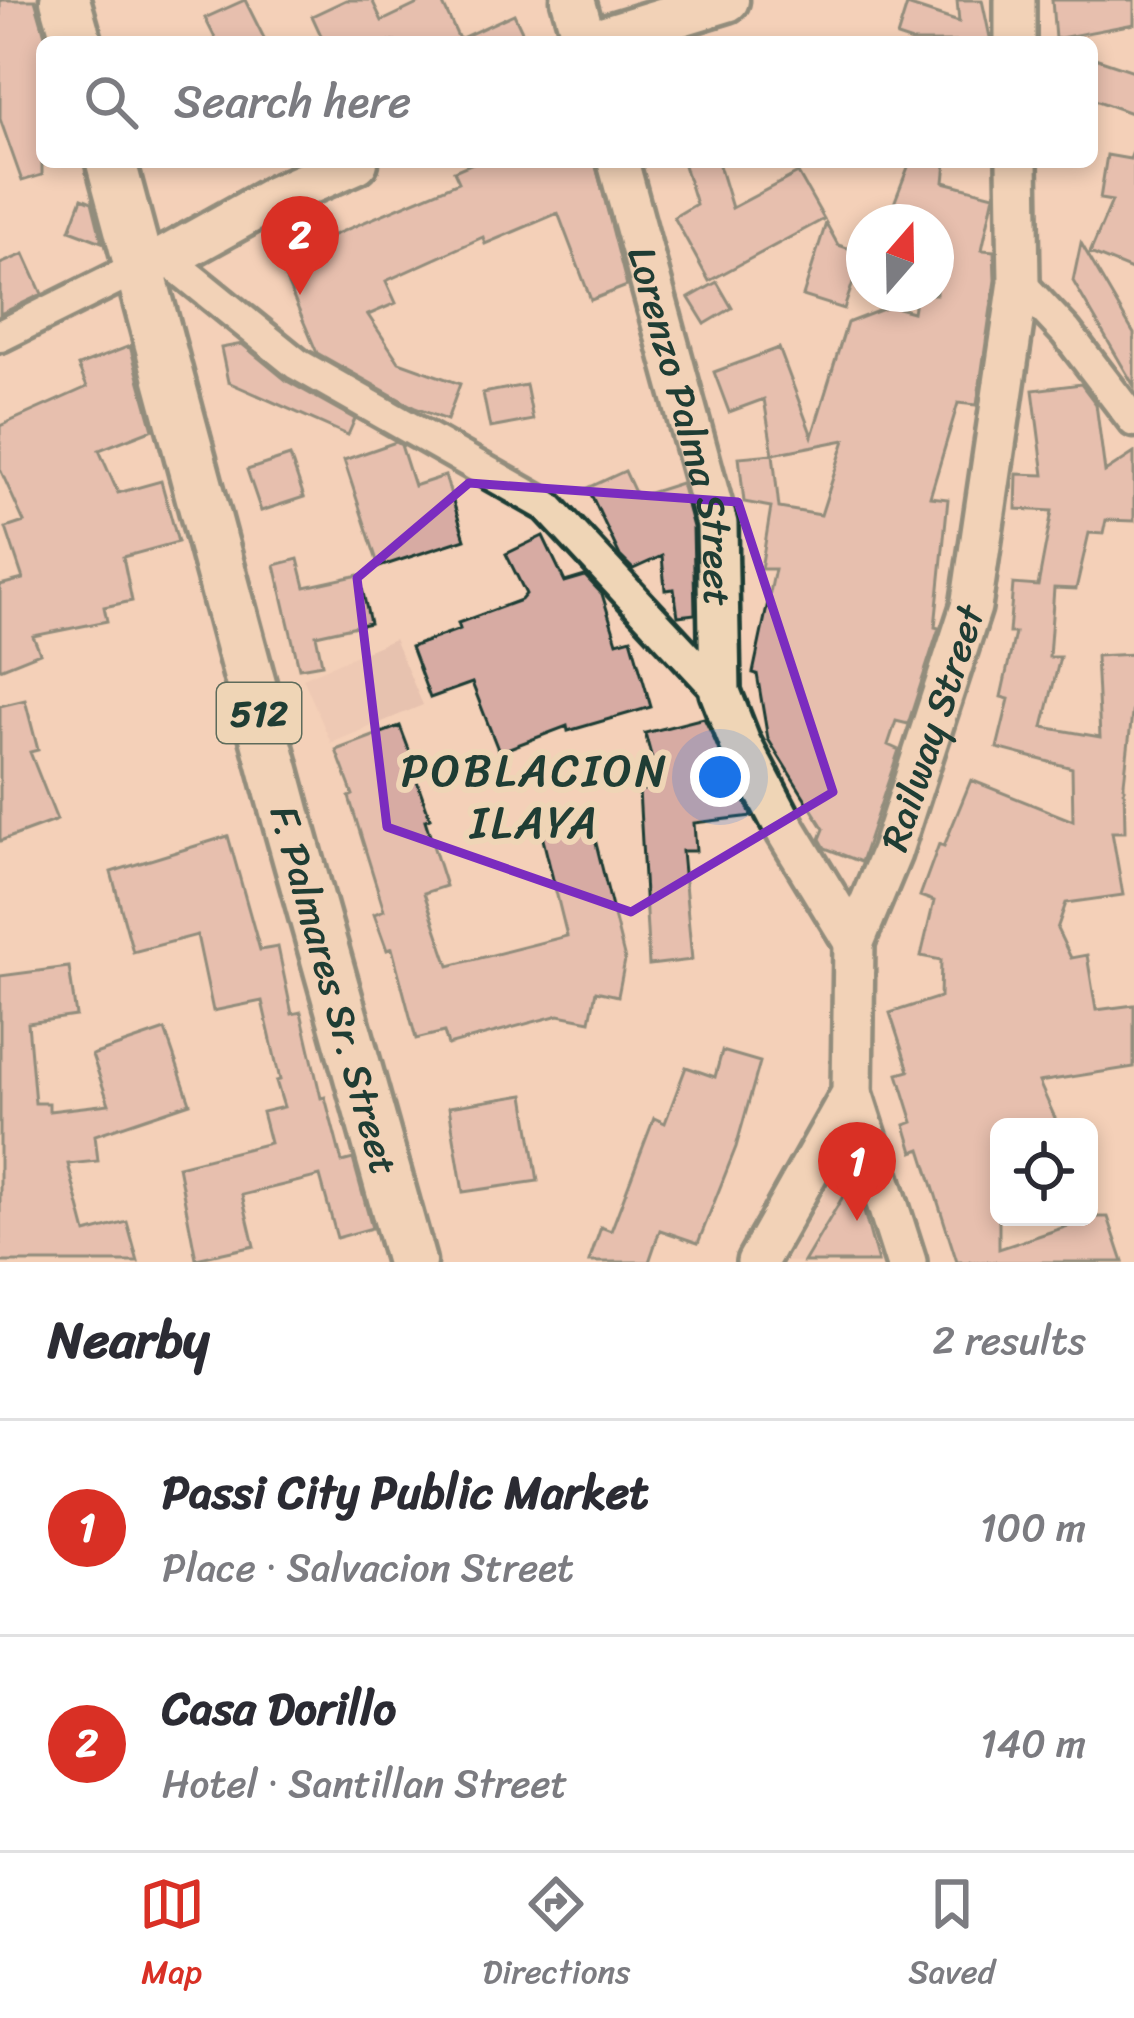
<!DOCTYPE html>
<html lang="en">
<head>
<meta charset="utf-8">
<style>
	body { margin:0; font-family:Sriracha,sans-serif; background:#f2f2f3; color:#2b2b33 }
	.controls { position:absolute; right:36px; bottom:36px; display:grid; overflow:hidden; border-radius:18px; box-shadow:0 6px 18px #0003 }
	.controls button { width:108px; height:108px; display:grid; place-items:center; padding:0; border:0; border-bottom:3px solid #e1e1e2; background:#fff; color:#2b2b33; font:60px sans-serif }
	.compass { position:absolute; left:846px; top:204px; width:108px; height:108px; border-radius:50%; background:#fff; box-shadow:0 6px 18px #0003; rotate:20deg }
	.you { position:absolute; left:720px; top:777px; width:42px; height:42px; margin:-30px; border:9px solid #fff; border-radius:50%; background:#1a73e8; box-shadow:0 0 0 18px #1a73e833 }
	.badge { display:grid; place-items:center; width:78px; height:78px; border-radius:50%; background:#d93025; color:#fff; font-size:39px; font-weight:700 }
	.pin { position:absolute; translate:-50% -99px; filter:drop-shadow(0 3px 6px #0008) }
	.pin::after { content:''; position:absolute; top:63px; width:42px; height:36px; background:inherit; clip-path:polygon(0 0,100% 0,50% 100%) }
	.list { margin:0; padding:0; list-style:none }
	h2 { display:flex; justify-content:space-between; align-items:center; height:156px; margin:0; padding:0 48px; font-size:51px }
	h2 small { font-size:39px; font-weight:400; color:#7c7c81 }
	.list li { display:grid; grid-template-columns:78px 1fr auto; gap:36px; align-items:center; box-sizing:border-box; height:216px; padding:0 48px; border-top:3px solid #e1e1e2 }
	.list b { display:block; font-size:45px; white-space:nowrap }
	.list p { margin:0; font-size:39px; white-space:nowrap; color:#7c7c81 }
	.list em { font-size:39px; font-style:normal; color:#7c7c81 }
	.icon { flex:none; width:66px; height:66px; fill:none; stroke:currentColor; stroke-width:2; stroke-linecap:round; stroke-linejoin:round }
	.map { position:relative; flex:none; width:1134px; height:1262px; overflow:hidden }
	.search { position:absolute; background:#fff; box-shadow:0 6px 18px #0003; left:36px; right:36px; top:36px; height:132px; display:flex; align-items:center; gap:30px; box-sizing:border-box; padding:0 42px; border-radius:18px; color:#7c7c81; font-size:45px }
	.sheet { height:588px; background:#fff }
	nav { display:flex; justify-content:space-around; align-items:center; box-sizing:border-box; height:168px; border-top:3px solid #e1e1e2; background:#fff; font-size:33px; color:#7c7c81 }
	nav a { display:grid; justify-items:center; gap:6px }
	nav .on { color:#d93025 }
	.map>svg:first-child { display:block }
	.built { fill:#e7c2af }
	.building { fill:#d7aba3; stroke:#1f3d34; stroke-width:3; fill-rule:evenodd }
	.lines { fill:none; stroke-linecap:round; stroke-linejoin:round }
	.minor-casing { stroke:#1f3d34; stroke-width:39 }
	.tertiary-casing { stroke:#1f3d34; stroke-width:48 }
	.secondary-casing { stroke:#1f3d34; stroke-width:51 }
	.primary-casing { stroke:#1f3d34; stroke-width:57 }
	.minor { stroke:#efd5b6; stroke-width:30 }
	.tertiary { stroke:#efd5b6; stroke-width:39 }
	.secondary { stroke:#efd5b6; stroke-width:42 }
	.primary { stroke:#efd5b6; stroke-width:48 }
	.marked { fill:none; stroke:#7b2cbf; stroke-width:9; stroke-linejoin:round }
	.labels { text-anchor:middle; stroke-width:12; stroke-linejoin:round; paint-order:stroke }
	.shield { fill:#efd5b6; stroke:#5d6b5b; stroke-width:3 }
	.shield-label { font-size:36px; font-weight:bold; fill:#1f3d34 }
	.street-label { font-size:39px; fill:#1f3d34; stroke:#efd5b6 }
	.quarter-label { font-size:45px; letter-spacing:3px; fill:#1f3d34; stroke:#efd5b6 }
</style>
</head>
<body>
<div class="map">
<svg width="1134" height="1262" viewBox="0 0 1134 1262">
	<rect width="100%" height="100%" fill="#f4d0b8"/>
	<filter id="ink" filterUnits="userSpaceOnUse"><feTurbulence type="fractalNoise" baseFrequency=".00833" numOctaves="2"/><feDisplacementMap in="SourceGraphic" scale="24" xChannelSelector="R" yChannelSelector="G"/><feConvolveMatrix kernelMatrix="1 2 1 2 8 2 1 2 1" color-interpolation-filters="sRGB"/></filter>
	<g filter="url(#ink)">
		<path class="built" d="M 394,639 L 423,705 L 331,743 L 303,678 Z
			M 835,1175 L 872,1180 L 897,1262 L 785,1262 Z"/>
		<path class="building" d="M 0,0 L 35,0 L 47,42 L 42,42 L 42,175 L 22,181 L 0,119 Z
			M 245,0 L 266,42 L 217,42 L 205,18 Z
			M 346,0 L 372,0 L 382,21 L 426,0 L 441,0 L 459,39 L 514,14 L 527,42 L 324,42 L 312,16 Z
			M 957,0 L 982,0 L 991,42 L 912,42 L 897,37 L 907,5 L 959,22 Z
			M 1052,0 L 1134,0 L 1134,24 L 1055,39 Z
			M 1092,57 L 1134,71 L 1134,114 L 1092,99 Z
			M 1134,149 L 1134,271 L 1090,253 L 1112,201 L 1100,199 L 1107,155 L 1130,159 Z
			M 475,162 L 595,162 L 627,286 L 591,300 L 558,213 L 485,244 L 483,237 L 386,281 L 396,303 L 368,315 L 399,362 L 460,384 L 447,420 L 415,408 L 317,353 L 277,259 L 459,182 L 454,171 Z
			M 683,162 L 718,162 L 732,208 L 798,173 L 824,219 L 709,281 L 674,217 L 696,204 Z
			M 910,162 L 946,162 L 944,182 L 994,195 L 982,250 L 994,251 L 995,280 L 977,405 L 958,403 L 930,497 L 948,499 L 935,627 L 939,628 L 908,724 L 896,721 L 888,745 L 899,750 L 861,862 L 825,848 L 820,839 L 824,829 L 768,739 L 757,674 L 753,673 L 775,569 L 761,569 L 771,507 L 744,502 L 739,457 L 773,454 L 764,399 L 729,412 L 714,372 L 779,348 L 812,436 L 847,323 L 891,306 L 913,312 L 916,294 L 936,294 L 936,222 L 893,206 ZM 845,440 L 821,515 L 779,508 L 773,454 Z
			M 82,198 L 92,202 L 102,242 L 70,230 Z
			M 826,223 L 838,245 L 863,253 L 844,309 L 803,296 Z
			M 1081,243 L 1134,334 L 1134,386 L 1073,281 Z
			M 24,254 L 42,294 L 0,314 L 0,264 Z
			M 717,282 L 732,308 L 705,324 L 689,298 Z
			M 242,344 L 287,381 L 355,419 L 348,435 L 228,382 L 221,348 Z
			M 130,346 L 153,429 L 99,450 L 118,493 L 161,481 L 178,542 L 123,557 L 132,601 L 104,607 L 107,621 L 33,636 L 40,653 L 0,669 L 0,585 L 23,579 L 6,528 L 24,522 L 0,469 L 0,426 L 87,387 L 78,366 Z
			M 1081,384 L 1096,404 L 1105,472 L 1134,453 L 1134,521 L 1106,520 L 1103,534 L 1089,533 L 1076,589 L 1054,588 L 1049,657 L 1060,657 L 1043,727 L 1100,737 L 1096,656 L 1134,654 L 1134,697 L 1124,783 L 1125,832 L 1112,832 L 1123,895 L 1066,903 L 1057,929 L 1071,958 L 1087,955 L 1096,1010 L 1134,1005 L 1134,1067 L 1039,1082 L 1059,1127 L 999,1127 L 999,1249 L 1068,1226 L 1065,1217 L 1108,1217 L 1123,1262 L 957,1262 L 921,1149 L 913,1152 L 905,1125 L 913,1122 L 898,1074 L 909,1071 L 890,1013 L 940,997 L 941,960 L 921,956 L 934,901 L 920,896 L 939,844 L 944,846 L 971,780 L 1073,821 L 1072,768 L 997,748 L 1009,699 L 1001,697 L 1015,633 L 1009,633 L 1013,584 L 1038,586 L 1052,511 L 1016,509 L 1017,474 L 1044,475 L 1033,390 Z
			M 526,385 L 533,420 L 490,428 L 483,393 Z
			M 396,442 L 401,445 L 414,486 L 445,476 L 465,539 L 379,567 L 344,460 Z
			M 290,456 L 304,497 L 261,511 L 247,470 Z
			M 625,471 L 637,497 L 681,483 L 693,527 L 695,614 L 678,616 L 674,589 L 665,590 L 662,556 L 633,569 L 620,556 L 588,488 Z
			M 543,536 L 565,582 L 585,576 L 602,594 L 617,642 L 631,638 L 651,707 L 568,731 L 567,726 L 499,752 L 472,683 L 430,698 L 411,647 L 460,629 L 458,623 L 521,600 L 526,594 L 506,554 Z
			M 298,559 L 305,587 L 359,575 L 370,623 L 316,635 L 322,664 L 299,668 L 275,565 Z
			M 25,700 L 38,750 L 30,752 L 57,820 L 0,841 L 0,706 Z
			M 704,718 L 752,816 L 694,823 L 696,851 L 682,851 L 692,960 L 649,965 L 639,790 L 660,789 L 645,733 Z
			M 400,726 L 414,763 L 411,764 L 430,818 L 425,820 L 446,886 L 424,893 L 449,966 L 567,936 L 541,831 L 590,819 L 625,960 L 618,996 L 596,991 L 590,1021 L 559,1015 L 448,1045 L 444,1032 L 416,1039 L 392,948 L 387,950 L 374,914 L 384,910 L 349,797 L 353,795 L 336,750 Z
			M 228,836 L 260,950 L 278,947 L 292,1014 L 301,1012 L 321,1098 L 325,1097 L 342,1162 L 353,1159 L 372,1228 L 337,1238 L 320,1176 L 242,1195 L 254,1246 L 196,1259 L 178,1166 L 270,1143 L 262,1112 L 284,1107 L 276,1081 L 280,1080 L 262,1001 L 213,1011 L 197,935 L 133,952 L 111,872 Z
			M 69,967 L 76,1016 L 28,1023 L 35,1103 L 49,1103 L 49,1111 L 109,1104 L 92,1055 L 165,1030 L 190,1103 L 95,1135 L 98,1161 L 68,1164 L 86,1233 L 127,1222 L 138,1262 L 0,1262 L 0,976 Z
			M 722,1051 L 760,1062 L 736,1147 L 698,1243 L 660,1230 L 649,1262 L 589,1262 L 601,1227 L 611,1231 L 654,1118 L 665,1123 L 686,1067 L 715,1077 Z
			M 524,1095 L 538,1181 L 463,1192 L 449,1107 Z
			M 848,1188 L 859,1194 L 878,1262 L 804,1262 Z"/>
		<g class="lines">
			<defs>
				<path id="minor" d="M 166,258 L 297,364 L 547,506 L 720,692
					M 1019,282 L 1066,332 L 1134,421
					M 0,336 L 141,266"/>
				<g id="tertiary">
					<path d="M 1015,0 L 1015,42"/>
					<path id="s1" d="M 618,162 L 717,524 L 720,692 L 740,743 L 787,832 L 854,942"/>
					<path d="M 852,1093 L 906,1262"/>
					<path id="s2" d="M 757,1262 L 852,1093 L 854,942 L 891,853 L 971,607 L 1019,282 L 1017,162"/>
				</g>
				<path id="secondary" d="M 573,0 L 585,42
					M 589,42 L 727,0
					M 141,266 L 166,258 L 274,198 L 356,162"/>
				<g id="primary">
					<path d="M 65,0 L 77,42"/>
					<path id="s3" d="M 111,162 L 290,830 L 411,1262"/>
				</g>
			</defs>
			<use href="#minor" class="minor-casing"/>
			<use href="#tertiary" class="tertiary-casing"/>
			<use href="#secondary" class="secondary-casing"/>
			<use href="#primary" class="primary-casing"/>
			<use href="#minor" class="minor"/>
			<use href="#tertiary" class="tertiary"/>
			<use href="#secondary" class="secondary"/>
			<use href="#primary" class="primary"/>
		</g>
	</g>
	<path d="M0 0H1134V1262H0ZM 469,483 L 738,502 L 833,792 L 631,912 L 387,827 L 357,578 Z" fill="#f4d0b8" fill-opacity=".55" fill-rule="evenodd"/>
	<path class="marked" d="M 469,483 L 738,502 L 833,792 L 631,912 L 387,827 L 357,578 Z"/>
	<g class="labels">
		<rect class="shield" x="217" y="683" width="84" height="60" rx="9"/>
		<g class="shield-label">
			<text x="259" y="726">512</text>
		</g>
		<g class="street-label">
			<text dy="14" stroke="none"><textPath href="#s1" startOffset="273">Lorenzo Palma Street</textPath></text>
			<text dy="14" stroke="none"><textPath href="#s2" startOffset="573">Railway Street</textPath></text>
			<text dy="14" stroke="none"><textPath href="#s3" startOffset="858">F. Palmares Sr. Street</textPath></text>
		</g>
		<g class="quarter-label">
			<text x="535" y="786">POBLACION<tspan x="535" dy="52">ILAYA</tspan></text>
		</g>
	</g>
</svg>
<div class="controls">
<button><svg class="icon" aria-label="locate" viewBox="0 0 24 24"><circle cx="12" cy="12" r="6"/><path d="M12 2v4M12 18v4M2 12h4M18 12h4"/></svg></button>
</div>
<svg class="compass" viewBox="-18 -18 36 36"><path d="M0-13l5 13h-10z" fill="#e53935"/><path d="M0 13l5-13h-10z" fill="#7c7c81"/></svg>
<div class="you"></div>
<div class="pin badge" style="left:857px;top:1221px">1</div>
<div class="pin badge" style="left:300px;top:295px">2</div>
<div class="search"><svg class="icon" aria-label="search" viewBox="0 0 24 24"><circle cx="10" cy="10" r="6"/><path d="M15 15l6 6"/></svg>Search here</div>
</div>
<section class="sheet">
<h2>Nearby<small>2 results</small></h2>
<ul class="list">
<li><span class="badge">1</span><div><b>Passi City Public Market</b><p>Place · Salvacion Street</p></div><em>100 m</em></li>
<li><span class="badge">2</span><div><b>Casa Dorillo</b><p>Hotel · Santillan Street</p></div><em>140 m</em></li>
</ul>
</section>
<nav>
<a class="on"><svg class="icon" aria-label="map" viewBox="0 0 24 24"><path d="M3 6l6-2 6 2 6-2v14l-6 2-6-2-6 2zM9 4v14M15 6v14"/></svg>Map</a>
<a><svg class="icon" aria-label="directions" viewBox="0 0 24 24"><path d="M12 3l9 9-9 9-9-9zM9 14v-3h6M13 9l2 2-2 2"/></svg>Directions</a>
<a><svg class="icon" aria-label="saved" viewBox="0 0 24 24"><path d="M7 4h10v16l-5-4-5 4z"/></svg>Saved</a>
</nav>
</body>
</html>
